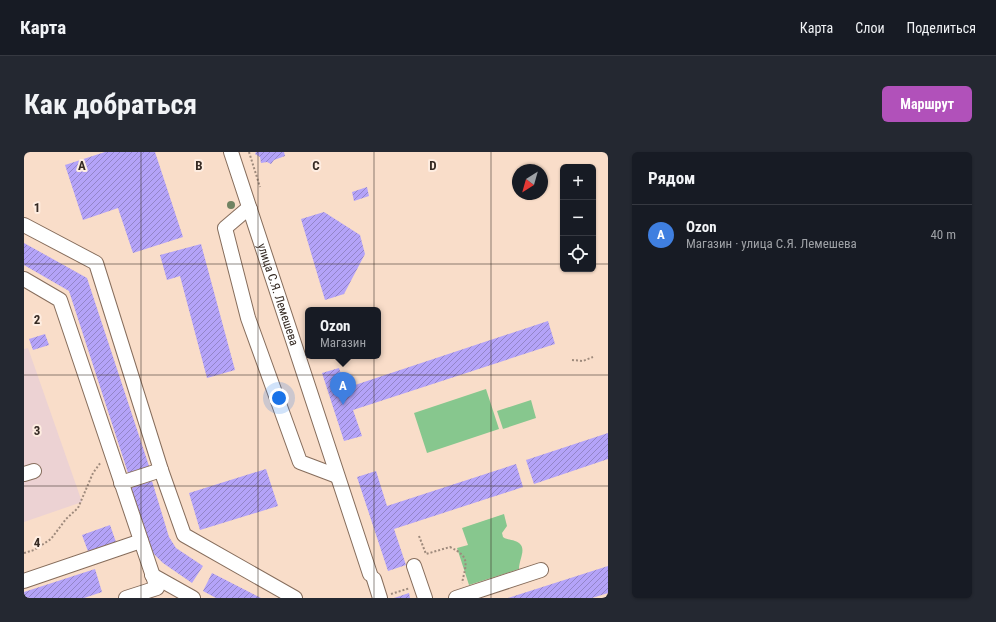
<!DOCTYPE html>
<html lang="ru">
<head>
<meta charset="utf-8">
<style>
	body { margin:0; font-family:"Roboto Condensed",sans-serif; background:#242831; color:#f1f3f6 }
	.controls { position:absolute; right:12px; top:12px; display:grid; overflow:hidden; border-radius:6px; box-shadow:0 1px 3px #0004 }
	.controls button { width:36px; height:36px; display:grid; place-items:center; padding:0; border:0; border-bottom:1px solid #363941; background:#171b24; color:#f1f3f6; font:20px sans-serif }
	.compass { position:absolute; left:488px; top:12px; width:36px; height:36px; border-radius:50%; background:#171b24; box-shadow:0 1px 3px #0004; rotate:217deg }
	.you { position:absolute; left:255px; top:246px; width:14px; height:14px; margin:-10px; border:3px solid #fff; border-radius:50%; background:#1a73e8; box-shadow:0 0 0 6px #1a73e833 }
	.badge { display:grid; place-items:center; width:26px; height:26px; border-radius:50%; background:#b151ba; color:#fff; font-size:13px; font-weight:700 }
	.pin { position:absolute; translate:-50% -33px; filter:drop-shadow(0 1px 2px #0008) }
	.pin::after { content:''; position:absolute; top:21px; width:14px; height:12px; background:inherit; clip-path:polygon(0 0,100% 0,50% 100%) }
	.popup { position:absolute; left:281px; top:155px; width:76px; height:52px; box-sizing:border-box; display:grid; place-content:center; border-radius:6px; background:#171b24; filter:drop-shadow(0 1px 3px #0005); font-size:13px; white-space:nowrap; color:#9ea1a6 }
	.popup b { font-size:15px; color:#f1f3f6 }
	.popup::after { content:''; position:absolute; left:50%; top:100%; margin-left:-8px; border:8px solid transparent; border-top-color:#171b24 }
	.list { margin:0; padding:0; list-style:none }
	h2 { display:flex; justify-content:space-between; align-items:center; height:52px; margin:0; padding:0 16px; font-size:17px }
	h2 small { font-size:13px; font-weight:400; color:#9ea1a6 }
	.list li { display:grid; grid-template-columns:26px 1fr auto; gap:12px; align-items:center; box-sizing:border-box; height:60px; padding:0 16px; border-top:1px solid #363941 }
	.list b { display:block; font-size:15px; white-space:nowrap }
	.list p { margin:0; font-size:13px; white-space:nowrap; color:#9ea1a6 }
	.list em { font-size:13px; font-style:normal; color:#9ea1a6 }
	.icon { flex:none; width:22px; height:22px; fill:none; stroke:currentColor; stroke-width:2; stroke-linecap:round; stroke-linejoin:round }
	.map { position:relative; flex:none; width:584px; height:446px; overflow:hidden; border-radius:6px }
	header { display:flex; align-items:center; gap:24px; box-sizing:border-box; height:56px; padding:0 20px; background:#171b24; border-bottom:1px solid #363941 }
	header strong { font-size:19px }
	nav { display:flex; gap:22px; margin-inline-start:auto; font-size:14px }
	.intro { display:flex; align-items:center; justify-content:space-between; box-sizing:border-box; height:96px; padding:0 24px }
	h1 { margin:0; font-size:28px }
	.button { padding:10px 18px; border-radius:6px; background:#b151ba; color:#fff; font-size:14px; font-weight:700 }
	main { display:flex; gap:24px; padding:0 24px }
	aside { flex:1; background:#171b24; border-radius:6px; box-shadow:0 1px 3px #0004 }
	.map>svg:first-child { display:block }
	.education { fill:#ecd2d3 }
	.green { fill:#87c78e }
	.building { fill:url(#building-hatch) }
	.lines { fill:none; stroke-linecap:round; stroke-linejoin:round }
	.minor-casing { stroke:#866d5c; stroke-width:16 }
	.path { stroke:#9e8a7c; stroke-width:2; stroke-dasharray:2 2; stroke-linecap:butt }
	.minor { stroke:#fff; stroke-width:14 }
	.tree { fill:#708362 }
	.grid { fill:none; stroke:#352a23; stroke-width:1; stroke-opacity:0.55 }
	.labels { text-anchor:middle; stroke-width:4; stroke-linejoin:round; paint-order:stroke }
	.street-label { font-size:12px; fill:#352a23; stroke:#feede1 }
	.grid-label { font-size:13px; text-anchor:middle; font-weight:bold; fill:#352a23; stroke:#feede1; stroke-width:4; stroke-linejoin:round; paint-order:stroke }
</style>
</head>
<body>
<header>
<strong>Карта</strong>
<nav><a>Карта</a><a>Слои</a><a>Поделиться</a></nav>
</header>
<div class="intro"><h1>Как добраться</h1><a class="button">Маршрут</a></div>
<main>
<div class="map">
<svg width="584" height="446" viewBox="0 0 584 446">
	<defs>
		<pattern id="building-hatch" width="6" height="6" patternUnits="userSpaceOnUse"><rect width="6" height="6" fill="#b4a3f8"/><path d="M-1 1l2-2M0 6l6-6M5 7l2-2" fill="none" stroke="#9385c8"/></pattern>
	</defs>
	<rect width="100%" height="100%" fill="#f9ddc9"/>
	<path class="education" d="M 4,196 L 58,350 L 0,370 L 0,197 Z"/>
	<path class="green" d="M 462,237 L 475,277 L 403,301 L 390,261 Z
		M 507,248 L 512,266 L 479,277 L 473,259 Z
		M 480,362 L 483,374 L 478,381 L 479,385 C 483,388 486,387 491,389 C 505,394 495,406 495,417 L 445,433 L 433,396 L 444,393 L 438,376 Z"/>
	<path class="building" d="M 81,0 L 131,0 L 159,85 L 109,101 L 94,56 L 59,68 L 41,13 Z
		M 232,0 L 260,0 L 261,4 L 250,8 L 247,12 L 243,10 L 237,11 L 236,5 L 231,2 Z
		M 343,35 L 345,44 L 330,49 L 328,40 Z
		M 300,60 L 336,83 L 341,102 L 320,142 L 301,148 L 277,67 Z
		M 0,91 L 63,126 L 125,314 L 104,321 L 45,139 L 0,113 Z
		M 177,92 L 211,218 L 183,226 L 156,124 L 143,128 L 136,103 Z
		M 524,169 L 531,192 L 329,258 L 338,284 L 320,289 L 298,221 L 315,216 L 322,236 Z
		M 21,182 L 25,193 L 9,198 L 5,187 Z
		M 584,281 L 584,307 L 510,332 L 502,308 Z
		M 492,312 L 499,335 L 370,377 L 382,413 L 364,419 L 333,325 L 352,319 L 363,354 Z
		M 242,317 L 254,354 L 176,378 L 165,341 Z
		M 128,329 L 145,385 L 152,396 L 179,414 L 168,431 L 139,411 L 128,400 L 107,336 Z
		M 86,373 L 93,393 L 65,402 L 58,383 Z
		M 584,414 L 584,441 L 568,446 L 484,446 Z
		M 71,417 L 78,440 L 60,446 L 0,446 L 0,440 Z
		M 188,421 L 237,446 L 192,446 L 179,439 Z
		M 385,441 L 386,446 L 370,446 Z"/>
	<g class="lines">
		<defs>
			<g id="minor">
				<path id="s1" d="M 207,0 L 346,422"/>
				<path d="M 226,57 L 221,59 L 201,76 L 224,166 L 276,310 L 313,324"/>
				<path d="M 0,73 L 72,111 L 137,318 L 160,383 L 271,446"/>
				<path d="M 0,127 L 36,148 L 133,436 L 102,446"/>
				<path d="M 0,322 L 10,319"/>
				<path d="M 97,331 L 137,318"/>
				<path d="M 390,414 L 401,446"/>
				<path d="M 128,423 L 169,446"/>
				<path d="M 350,427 L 356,446"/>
				<path d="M 0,429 L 117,389"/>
				<path d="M 432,446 L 517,418"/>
			</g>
		</defs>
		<use href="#minor" class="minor-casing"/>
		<path class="path" d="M 225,0 L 236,35
			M 548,208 L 559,209 L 569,205
			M 395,384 L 402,402 L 426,395 C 447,405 442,412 438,431
			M 0,401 L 10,398 L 27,387 L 42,367 L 54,356 L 69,321 L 77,310
			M 367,442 L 386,436"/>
		<use href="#minor" class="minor"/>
	</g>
	<circle class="tree" cx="207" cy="53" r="4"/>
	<path class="grid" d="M 117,0 L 117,446M 234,0 L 234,446M 350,0 L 350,446M 467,0 L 467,446M 0,112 L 539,112M 569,112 L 584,112M 0,223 L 584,223M 0,334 L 584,334"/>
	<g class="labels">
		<g class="street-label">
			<text dy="4" stroke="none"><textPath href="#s1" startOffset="150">улица С.Я. Лемешева</textPath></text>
		</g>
	</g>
	<g class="grid-label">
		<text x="58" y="18">A</text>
		<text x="175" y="18">B</text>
		<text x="292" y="18">C</text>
		<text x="409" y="18">D</text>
		<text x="13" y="60">1</text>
		<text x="13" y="172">2</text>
		<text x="13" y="283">3</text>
		<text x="13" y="395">4</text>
	</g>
</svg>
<div class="controls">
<button>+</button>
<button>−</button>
<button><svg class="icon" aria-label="locate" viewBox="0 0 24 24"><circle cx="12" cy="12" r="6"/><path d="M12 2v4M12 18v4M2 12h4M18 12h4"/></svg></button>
</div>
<svg class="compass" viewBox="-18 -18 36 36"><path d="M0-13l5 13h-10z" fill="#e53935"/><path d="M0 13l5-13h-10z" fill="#9ea1a6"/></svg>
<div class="you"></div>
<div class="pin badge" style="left:319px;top:253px;background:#3f7fe0">A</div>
<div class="popup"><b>Ozon</b>Магазин</div>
</div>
<aside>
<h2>Рядом<small></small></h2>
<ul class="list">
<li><span class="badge" style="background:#3f7fe0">A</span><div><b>Ozon</b><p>Магазин · улица С.Я. Лемешева</p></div><em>40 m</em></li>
</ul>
</aside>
</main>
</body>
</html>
